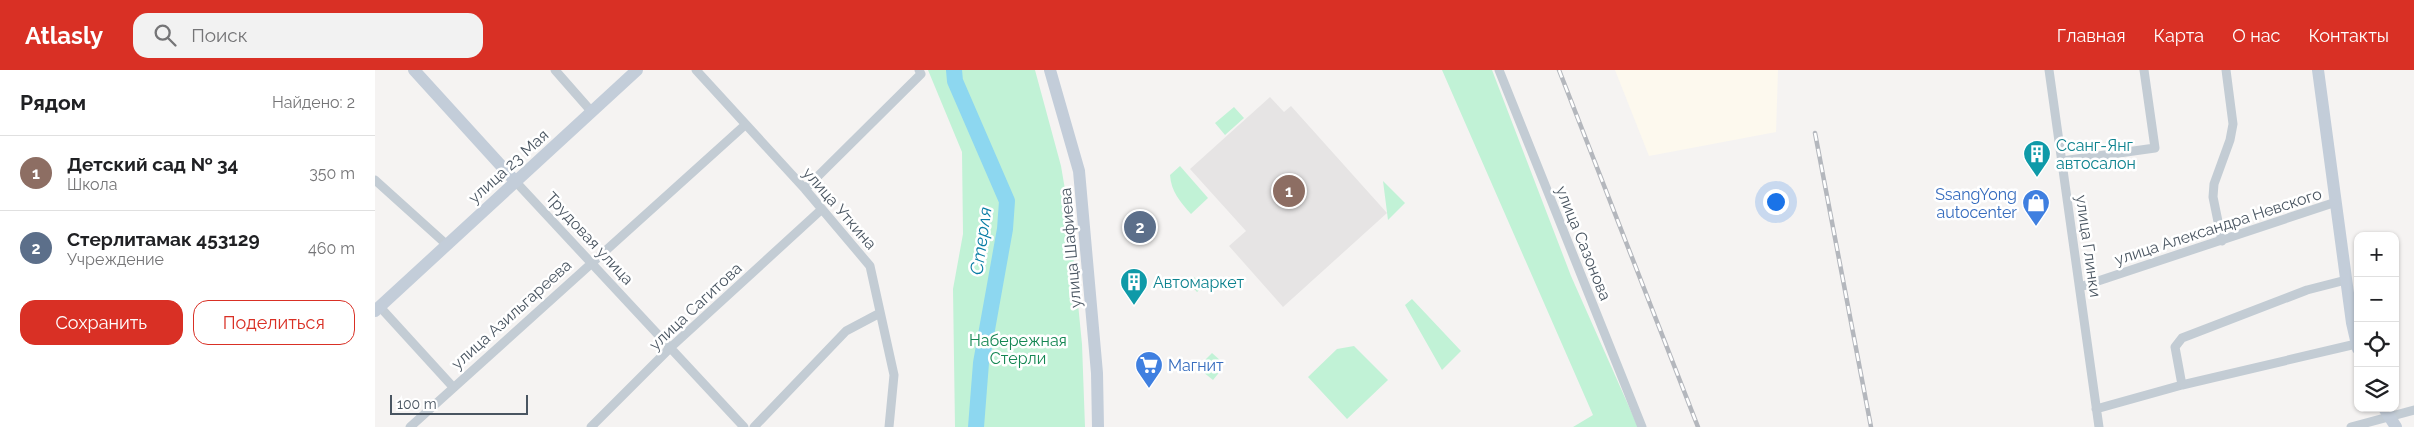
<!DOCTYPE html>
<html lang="ru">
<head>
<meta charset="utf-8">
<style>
	body { margin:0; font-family:Raleway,sans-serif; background:#f2f2f2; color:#202124 }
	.controls { position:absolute; right:15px; bottom:15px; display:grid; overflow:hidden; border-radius:10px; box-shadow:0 1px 4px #0004 }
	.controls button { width:45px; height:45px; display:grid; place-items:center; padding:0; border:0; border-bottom:1px solid #e0e0e0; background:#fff; color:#202124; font:25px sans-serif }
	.scale { position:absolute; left:15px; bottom:12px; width:138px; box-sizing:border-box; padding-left:5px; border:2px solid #495561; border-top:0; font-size:14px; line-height:18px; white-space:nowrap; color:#495561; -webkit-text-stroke:4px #fff; paint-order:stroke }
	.you { position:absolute; left:1400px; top:131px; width:18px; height:18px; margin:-12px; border:4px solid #fff; border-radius:50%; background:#1a73e8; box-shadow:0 0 0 8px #1a73e833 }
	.badge { display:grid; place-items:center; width:32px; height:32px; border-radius:50%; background:#d93025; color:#fff; font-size:16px; font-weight:700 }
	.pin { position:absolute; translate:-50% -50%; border:2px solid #fff; box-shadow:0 1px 5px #0006 }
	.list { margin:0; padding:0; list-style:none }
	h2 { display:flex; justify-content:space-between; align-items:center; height:65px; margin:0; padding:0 20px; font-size:21px }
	h2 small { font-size:16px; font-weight:400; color:#757577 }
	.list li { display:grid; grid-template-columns:32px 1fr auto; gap:15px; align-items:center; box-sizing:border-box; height:75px; padding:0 20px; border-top:1px solid #e0e0e0 }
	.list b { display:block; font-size:19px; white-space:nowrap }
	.list p { margin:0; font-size:16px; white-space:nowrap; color:#757577 }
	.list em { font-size:16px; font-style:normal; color:#757577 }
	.actions { display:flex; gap:10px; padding:15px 20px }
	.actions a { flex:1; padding:11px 0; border:1px solid #d93025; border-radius:15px; text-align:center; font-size:18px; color:#d93025 }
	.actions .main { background:#d93025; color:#fff }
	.icon { flex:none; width:28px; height:28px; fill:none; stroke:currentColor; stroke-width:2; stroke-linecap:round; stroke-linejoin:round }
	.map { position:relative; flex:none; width:2039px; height:357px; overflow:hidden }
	header { display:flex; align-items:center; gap:30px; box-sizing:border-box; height:70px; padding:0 25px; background:#d93025; color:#fff }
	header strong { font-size:24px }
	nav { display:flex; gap:28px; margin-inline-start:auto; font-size:18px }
	.search { width:350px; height:45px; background:#f2f2f2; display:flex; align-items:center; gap:12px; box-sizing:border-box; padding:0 18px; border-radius:15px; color:#757577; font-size:19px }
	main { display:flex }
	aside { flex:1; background:#fff }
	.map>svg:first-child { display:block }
	.commercial { fill:#fdf9ee }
	.education { fill:#e6e4e4 }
	.green { fill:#c1f2d6 }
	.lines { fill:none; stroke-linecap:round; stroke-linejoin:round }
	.river { stroke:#8dd7f0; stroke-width:16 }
	.street { stroke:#c3ccd4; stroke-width:9 }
	.secondary { stroke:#c3cdd9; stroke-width:12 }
	.rail-casing { stroke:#b4b7bd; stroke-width:4.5 }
	.rail { stroke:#fff; stroke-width:2.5; stroke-dasharray:8; stroke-linecap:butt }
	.labels { text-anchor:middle; stroke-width:5; stroke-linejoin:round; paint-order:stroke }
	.culture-label { font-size:16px; fill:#0d838f; stroke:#fff; text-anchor:start }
	.street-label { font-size:16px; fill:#495561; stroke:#fff }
	.shop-label { font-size:16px; fill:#366cbe; stroke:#fff; text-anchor:end }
	.park-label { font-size:16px; fill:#158753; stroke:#fff }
	.water-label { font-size:18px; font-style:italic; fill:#097da5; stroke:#fff }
</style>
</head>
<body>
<header>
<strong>Atlasly</strong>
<div class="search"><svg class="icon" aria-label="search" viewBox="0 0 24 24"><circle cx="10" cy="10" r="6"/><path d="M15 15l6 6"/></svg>Поиск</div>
<nav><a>Главная</a><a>Карта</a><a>О нас</a><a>Контакты</a></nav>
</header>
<main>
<aside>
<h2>Рядом<small>Найдено: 2</small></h2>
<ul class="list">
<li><span class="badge" style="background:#8d6e63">1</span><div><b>Детский сад № 34</b><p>Школа</p></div><em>350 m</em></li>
<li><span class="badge" style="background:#5c6f8a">2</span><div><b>Стерлитамак 453129</b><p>Учреждение</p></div><em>460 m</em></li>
</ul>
<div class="actions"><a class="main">Сохранить</a><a>Поделиться</a></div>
</aside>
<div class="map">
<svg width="2039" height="357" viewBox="0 0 2039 357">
	<rect width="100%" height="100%" fill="#f5f3f2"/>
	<path class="commercial" d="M 1240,0 L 1403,0 L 1401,62 L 1274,86 Z"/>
	<path class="education" d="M 895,27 L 909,42 L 916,36 L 1012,143 L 908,237 L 854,176 L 871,161 L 815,99 Z"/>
	<path class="green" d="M 553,0 L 660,0 L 686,96 L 694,143 L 707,274 L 710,357 L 580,357 L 578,219 L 588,164 L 587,82 Z
		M 1067,0 L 1117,0 L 1196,206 L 1263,357 L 1198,357 L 1218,345 Z
		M 859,37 L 869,48 L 850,65 L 840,53 Z
		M 805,96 L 833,128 L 816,144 C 805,132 796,121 795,105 Z
		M 1008,111 L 1030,133 L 1013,150 Z
		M 819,207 L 828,217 L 822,222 L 813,212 Z
		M 1037,229 L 1086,281 L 1067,300 L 1030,235 Z
		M 979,276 L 1013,310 L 972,349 L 933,307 L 962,279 Z
		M 837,283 L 846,291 L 847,299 L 838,310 L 828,302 L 826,294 Z"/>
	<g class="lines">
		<path class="river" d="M 579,0 L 580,11 L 632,131 L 630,159 L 606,293 L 601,357"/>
		<path class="street" d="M 180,0 L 216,41
			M 321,0 L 430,119 L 495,196 L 519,305 L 514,357
			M 1124,0 L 1267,357
			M 1674,0 L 1724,357
			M 1687,91 L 1780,78 L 1769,0
			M 0,110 L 71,174
			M 140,111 L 369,357
			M 430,119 L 546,4 L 544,0
			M 1847,171 L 1838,127 L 1839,114 L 1855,70 L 1858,54 L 1851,0
			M 1705,217 L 1961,132
			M 5,237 L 78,317
			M 1807,315 L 1800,277 L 1807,268 L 1932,220 L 1971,210
			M 1721,339 L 1807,315 L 1981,274
			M 35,357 L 370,55
			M 216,357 L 295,278 L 447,139
			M 379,357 L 471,261 L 505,243
			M 1976,357 L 2039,340"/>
		<path class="secondary" d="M 39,0 L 140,111
			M 675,0 L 704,101 L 722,303 L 723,357
			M 1943,0 L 1977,253 L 1983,279
			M 0,241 L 262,0
			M 2009,338 L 2021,357"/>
		<defs>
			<path id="rail" d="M 1184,0 L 1323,357
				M 1440,63 L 1496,357"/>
		</defs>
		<use href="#rail" class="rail-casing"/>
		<use href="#rail" class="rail"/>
	</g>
	<defs>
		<symbol id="building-pin" viewBox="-11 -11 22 30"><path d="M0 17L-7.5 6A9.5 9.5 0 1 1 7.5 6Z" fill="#0f9aa8" stroke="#fff"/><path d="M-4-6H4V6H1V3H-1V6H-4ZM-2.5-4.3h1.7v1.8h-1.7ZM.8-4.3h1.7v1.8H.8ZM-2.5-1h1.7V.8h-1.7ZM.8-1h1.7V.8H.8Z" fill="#fff"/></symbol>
		<symbol id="shop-pin" viewBox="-11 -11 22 30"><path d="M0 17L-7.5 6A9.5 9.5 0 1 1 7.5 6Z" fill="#3f7fe0" stroke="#fff"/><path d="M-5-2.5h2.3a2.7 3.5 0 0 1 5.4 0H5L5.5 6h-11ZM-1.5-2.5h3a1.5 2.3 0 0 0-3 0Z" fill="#fff"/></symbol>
		<symbol id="supermarket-pin" viewBox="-11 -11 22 30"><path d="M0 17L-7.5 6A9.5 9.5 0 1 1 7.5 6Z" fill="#3f7fe0" stroke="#fff"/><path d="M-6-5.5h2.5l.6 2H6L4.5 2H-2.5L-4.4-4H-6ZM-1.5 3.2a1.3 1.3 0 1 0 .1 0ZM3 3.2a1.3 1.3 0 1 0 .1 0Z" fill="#fff"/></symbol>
	</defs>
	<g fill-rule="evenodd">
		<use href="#building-pin" x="1646" y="68" width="32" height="43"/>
		<use href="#shop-pin" x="1645" y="117" width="32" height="43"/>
		<use href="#building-pin" x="743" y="196" width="32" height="43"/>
		<use href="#supermarket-pin" x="758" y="279" width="32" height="43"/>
	</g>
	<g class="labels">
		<g class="culture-label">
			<text x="1681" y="81">Ссанг-Янг<tspan x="1681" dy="18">автосалон</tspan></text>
			<text x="778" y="218">Автомаркет</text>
		</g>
		<g class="street-label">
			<text transform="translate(133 96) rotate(-42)" y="6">улица 23 Мая</text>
			<text transform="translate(465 138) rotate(49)" y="6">улица Уткина</text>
			<text transform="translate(1843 156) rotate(-18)" y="6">улица Александра Невского</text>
			<text transform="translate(215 168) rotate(47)" y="6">Трудовая улица</text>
			<text transform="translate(1209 173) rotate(68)" y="6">улица Сазонова</text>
			<text transform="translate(1714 176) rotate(82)" y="6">улица Глинки</text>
			<text transform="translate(695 178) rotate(-95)" y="6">улица Шафиева</text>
			<text transform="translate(320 236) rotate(-43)" y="6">улица Сагитова</text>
			<text transform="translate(136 244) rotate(-42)" y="6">улица Азильгареева</text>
		</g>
		<g class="shop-label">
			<text x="1642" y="130">SsangYong<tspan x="1642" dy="18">autocenter</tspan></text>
			<text x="793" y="301" text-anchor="start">Магнит</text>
		</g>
		<g class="park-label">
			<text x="643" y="276">Набережная<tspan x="643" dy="18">Стерли</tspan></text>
		</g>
		<g class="water-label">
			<text transform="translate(606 171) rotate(-82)" y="6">Стерля</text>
		</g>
	</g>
</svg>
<div class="controls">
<button>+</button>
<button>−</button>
<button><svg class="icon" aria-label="locate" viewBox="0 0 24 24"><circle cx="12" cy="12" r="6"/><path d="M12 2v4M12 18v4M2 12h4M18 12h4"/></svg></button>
<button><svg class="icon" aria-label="layers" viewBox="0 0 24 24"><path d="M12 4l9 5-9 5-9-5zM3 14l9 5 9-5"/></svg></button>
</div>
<div class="scale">100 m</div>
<div class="you"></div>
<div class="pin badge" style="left:914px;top:121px;background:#8d6e63">1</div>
<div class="pin badge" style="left:765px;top:157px;background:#5c6f8a">2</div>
</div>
</main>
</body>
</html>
